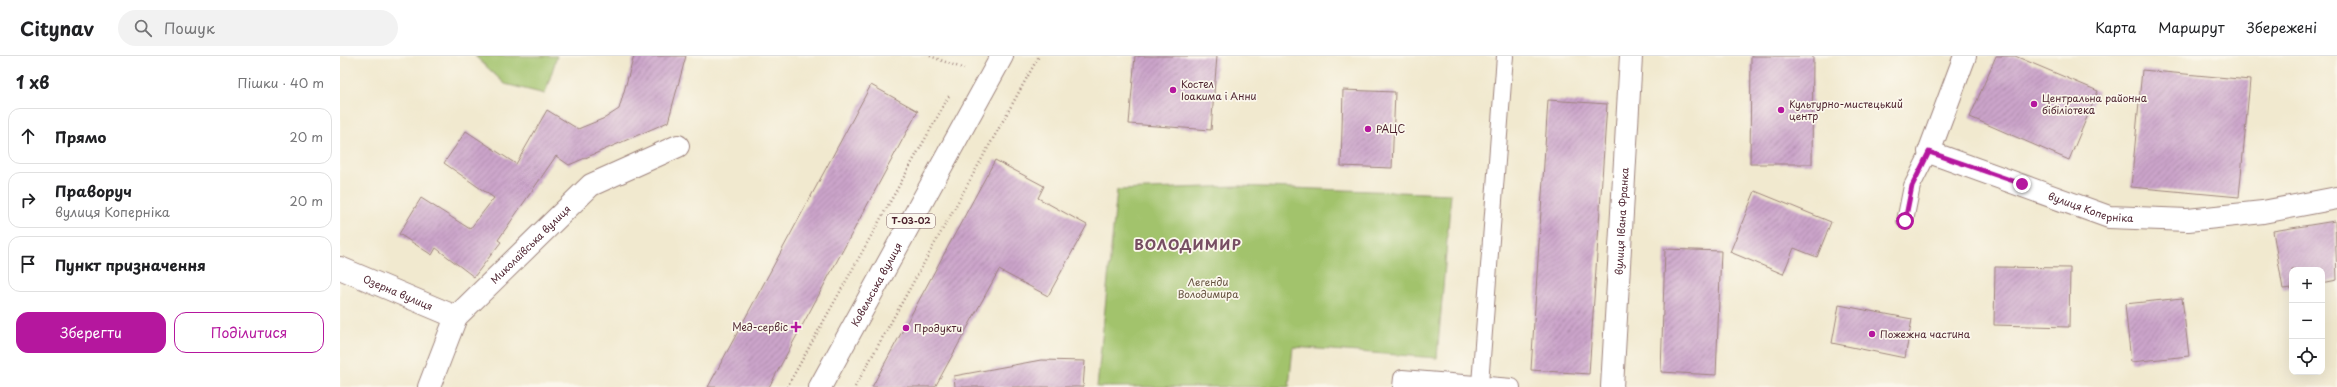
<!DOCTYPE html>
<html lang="uk">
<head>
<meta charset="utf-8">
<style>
	body { margin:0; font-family:"Playpen Sans",sans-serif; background:#f2f2f2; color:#202124 }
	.controls { position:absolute; right:12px; bottom:12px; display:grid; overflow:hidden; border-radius:8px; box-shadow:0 4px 16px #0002 }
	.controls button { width:36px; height:36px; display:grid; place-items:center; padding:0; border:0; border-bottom:1px solid #e0e0e0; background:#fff; color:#202124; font:20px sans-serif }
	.stop { position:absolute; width:12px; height:12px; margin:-9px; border:3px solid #b5179e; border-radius:50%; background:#fff }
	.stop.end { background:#b5179e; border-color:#fff; box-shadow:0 1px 4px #0008 }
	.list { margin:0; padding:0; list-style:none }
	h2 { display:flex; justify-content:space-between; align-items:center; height:52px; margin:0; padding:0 16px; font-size:17px }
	h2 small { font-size:13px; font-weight:400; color:#757577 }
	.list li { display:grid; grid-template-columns:26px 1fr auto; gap:12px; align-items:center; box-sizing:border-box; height:56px; margin:0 8px 8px; padding:0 8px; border:1px solid #e0e0e0; border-radius:12px }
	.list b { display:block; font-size:15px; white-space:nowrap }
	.list p { margin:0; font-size:13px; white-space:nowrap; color:#757577 }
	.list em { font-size:13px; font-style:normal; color:#757577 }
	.actions { display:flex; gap:8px; padding:12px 16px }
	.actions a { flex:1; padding:9px 0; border:1px solid #b5179e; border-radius:12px; text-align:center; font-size:14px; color:#b5179e }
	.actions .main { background:#b5179e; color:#fff }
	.icon { flex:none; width:22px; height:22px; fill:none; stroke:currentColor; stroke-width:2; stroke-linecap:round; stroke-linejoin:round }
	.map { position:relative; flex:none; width:1997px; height:331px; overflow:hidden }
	header { display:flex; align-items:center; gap:24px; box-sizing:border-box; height:56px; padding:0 20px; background:#fff; border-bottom:1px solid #e0e0e0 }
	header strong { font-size:19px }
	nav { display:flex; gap:22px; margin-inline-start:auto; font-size:14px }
	.search { width:280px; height:36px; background:#f2f2f2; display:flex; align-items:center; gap:10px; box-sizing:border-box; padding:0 14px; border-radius:22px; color:#757577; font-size:15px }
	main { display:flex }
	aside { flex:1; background:#fff }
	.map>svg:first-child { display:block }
	.green { fill:#a2c36c; stroke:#76714c }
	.building { fill:url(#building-hatch) }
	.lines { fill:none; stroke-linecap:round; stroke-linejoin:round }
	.service-casing { stroke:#9e847d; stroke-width:18 }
	.minor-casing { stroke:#9e847d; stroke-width:24 }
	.primary-casing { stroke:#9e847d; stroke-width:24 }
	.path { stroke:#9e847d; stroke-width:2.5; stroke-dasharray:1 3; stroke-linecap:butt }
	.service { stroke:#fff; stroke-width:16 }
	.minor { stroke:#fff; stroke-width:22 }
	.primary { stroke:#fff; stroke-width:22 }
	.route { stroke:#b5179e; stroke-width:5 }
	.poi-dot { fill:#b5179e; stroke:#fbf7ec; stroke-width:1.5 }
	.labels { text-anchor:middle; stroke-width:3.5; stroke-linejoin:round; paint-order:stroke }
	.shield { fill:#fbf7ec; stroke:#7f6065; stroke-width:1 }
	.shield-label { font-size:9px; font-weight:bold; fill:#4a1f2b }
	.poi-label { font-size:10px; fill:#4a1f2b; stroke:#fbf7ec; text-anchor:start }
	.street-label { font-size:10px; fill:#4a1f2b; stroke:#fbf7ec }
	.park-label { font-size:10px; fill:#64503e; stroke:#fbf7ec }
	.district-label { font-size:14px; font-weight:bold; letter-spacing:1px; fill:#774e63; stroke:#fbf7ec }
</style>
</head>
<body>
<header>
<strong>Citynav</strong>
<div class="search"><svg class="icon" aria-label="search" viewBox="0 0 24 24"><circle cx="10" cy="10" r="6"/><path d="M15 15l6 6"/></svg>Пошук</div>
<nav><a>Карта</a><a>Маршрут</a><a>Збережені</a></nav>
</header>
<main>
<aside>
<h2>1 хв<small>Пішки · 40 m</small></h2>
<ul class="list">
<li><svg class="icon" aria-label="ahead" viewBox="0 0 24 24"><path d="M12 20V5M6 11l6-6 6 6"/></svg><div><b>Прямо</b></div><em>20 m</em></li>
<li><svg class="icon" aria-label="right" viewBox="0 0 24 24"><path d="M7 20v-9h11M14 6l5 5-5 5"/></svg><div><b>Праворуч</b><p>вулиця Коперніка</p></div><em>20 m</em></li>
<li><svg class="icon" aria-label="arrive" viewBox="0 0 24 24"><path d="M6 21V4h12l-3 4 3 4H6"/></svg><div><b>Пункт призначення</b></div></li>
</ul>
<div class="actions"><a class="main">Зберегти</a><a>Поділитися</a></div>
</aside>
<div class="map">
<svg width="1997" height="331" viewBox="0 0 1997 331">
	<defs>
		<pattern id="building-hatch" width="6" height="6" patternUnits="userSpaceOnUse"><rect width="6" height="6" fill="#cba4ca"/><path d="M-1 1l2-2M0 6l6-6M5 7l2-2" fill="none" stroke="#a785a4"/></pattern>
	</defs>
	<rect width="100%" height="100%" fill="#fbf7ec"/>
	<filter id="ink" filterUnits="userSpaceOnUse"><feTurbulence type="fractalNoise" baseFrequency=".025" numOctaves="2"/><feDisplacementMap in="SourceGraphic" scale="8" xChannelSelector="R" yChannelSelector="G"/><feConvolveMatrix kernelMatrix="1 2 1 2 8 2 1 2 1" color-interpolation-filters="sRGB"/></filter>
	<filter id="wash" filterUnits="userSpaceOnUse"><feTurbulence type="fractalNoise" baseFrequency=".012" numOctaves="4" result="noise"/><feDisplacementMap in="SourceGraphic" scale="16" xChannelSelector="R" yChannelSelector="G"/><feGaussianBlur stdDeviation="0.9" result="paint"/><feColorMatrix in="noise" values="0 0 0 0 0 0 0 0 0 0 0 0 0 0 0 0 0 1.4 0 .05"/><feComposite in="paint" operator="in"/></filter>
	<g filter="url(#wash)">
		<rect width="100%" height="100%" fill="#f1e9cf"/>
		<path class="green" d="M 135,0 L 217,0 L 205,38 L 165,28 Z
			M 898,130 L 1111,138 L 1097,302 L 953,291 L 949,331 L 757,331 L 777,134 Z"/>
		<g id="blocks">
			<path class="building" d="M 294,0 L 346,0 L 328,66 L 229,109 L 216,100 L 158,184 L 161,186 L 134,221 L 96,192 L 92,199 L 59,178 L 81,142 L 130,173 L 154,142 L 104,107 L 126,75 L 176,108 L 207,54 L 238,73 L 265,62 L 279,53 Z
				M 795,0 L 877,0 L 871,74 L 789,68 Z
				M 1411,0 L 1473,0 L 1472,108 L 1410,108 Z
				M 1656,0 L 1675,0 L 1758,35 L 1729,104 L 1630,61 Z
				M 1802,14 L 1910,24 L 1899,141 L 1791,131 Z
				M 531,29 L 578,55 L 429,331 L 368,331 Z
				M 1003,34 L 1055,36 L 1052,112 L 1001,110 Z
				M 1208,44 L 1267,48 L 1249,318 L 1191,314 Z
				M 655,104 L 704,130 L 698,142 L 747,169 L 708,240 L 659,214 L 595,331 L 532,331 Z
				M 1415,135 L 1491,166 L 1477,201 L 1454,192 L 1443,218 L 1390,196 Z
				M 1995,165 L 1997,224 L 1982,227 L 1982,214 L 1952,214 L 1952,232 L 1943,233 L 1933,175 Z
				M 1325,193 L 1381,195 L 1376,319 L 1321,316 Z
				M 1655,211 L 1730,212 L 1729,271 L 1654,269 Z
				M 1842,242 L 1849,300 L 1791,306 L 1785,248 Z
				M 1499,249 L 1572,263 L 1565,302 L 1492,287 Z
				M 701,304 L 745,305 L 743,331 L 615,331 L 614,320 Z"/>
		</g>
	</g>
	<g filter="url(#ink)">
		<use href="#blocks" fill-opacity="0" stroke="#9e847d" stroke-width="1"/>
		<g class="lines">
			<defs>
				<path id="service" d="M 1565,165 L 1572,130 L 1589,96
					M 1140,328 L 1165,0
					M 1061,331 L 1062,322 L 1172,331"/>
				<g id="minor">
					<path id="s1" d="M 1625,0 L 1589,96 L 1769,161 L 1848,164 L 1923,156 L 1997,142"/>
					<path id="s2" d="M 0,212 L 116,261"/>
					<path id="s3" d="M 89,331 L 116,261 L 251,129 L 338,90"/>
					<path id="s4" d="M 1272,331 L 1291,0"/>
				</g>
				<g id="primary">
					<path id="s5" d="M 480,331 L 662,0"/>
				</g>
			</defs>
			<use href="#service" class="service-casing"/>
			<use href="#minor" class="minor-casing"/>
			<use href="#primary" class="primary-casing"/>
			<path class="path" d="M 590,0 L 624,13
				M 447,331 L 609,40
				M 515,331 L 699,0"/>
			<use href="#service" class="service"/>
			<use href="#minor" class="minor"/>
			<use href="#primary" class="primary"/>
		</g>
	</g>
	<g class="lines" filter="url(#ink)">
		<path class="route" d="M 1565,165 L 1572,130 L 1589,96 L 1682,128"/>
	</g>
	<g class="poi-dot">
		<circle cx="833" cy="34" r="4"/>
		<circle cx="1694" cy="48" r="4"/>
		<circle cx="1441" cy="54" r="4"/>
		<circle cx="1028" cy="73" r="4"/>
		<path d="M454 265h4v4h4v4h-4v4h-4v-4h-4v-4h4z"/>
		<circle cx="566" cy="272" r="4"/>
		<circle cx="1532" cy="278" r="4"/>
	</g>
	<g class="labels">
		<rect class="shield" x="547" y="158" width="48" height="14" rx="3"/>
		<g class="shield-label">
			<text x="571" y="168">Т-03-02</text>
		</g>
		<g class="poi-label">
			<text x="841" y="32">Костел<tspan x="841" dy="12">Іоакима і Анни</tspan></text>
			<text x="1702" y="46">Центральна районна<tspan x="1702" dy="12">бібіліотека</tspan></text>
			<text x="1449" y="52">Культурно-мистецький<tspan x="1449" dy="12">центр</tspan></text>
			<text x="1036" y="77">РАЦС</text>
			<text x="448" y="275" text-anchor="end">Мед-сервіс</text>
			<text x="574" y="276">Продукти</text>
			<text x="1540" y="282">Пожежна частина</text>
		</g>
		<g class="street-label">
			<text dy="4" stroke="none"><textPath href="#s1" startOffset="274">вулиця Коперніка</textPath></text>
			<text dy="4" stroke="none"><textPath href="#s4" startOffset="166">вулиця Івана Франка</textPath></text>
			<text dy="4" stroke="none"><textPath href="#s3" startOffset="179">Миколаївська вулиця</textPath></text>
			<text dy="4" stroke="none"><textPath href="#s5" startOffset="117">Ковельська вулиця</textPath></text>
			<text dy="4" stroke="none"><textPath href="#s2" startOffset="63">Озерна вулиця</textPath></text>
		</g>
		<g class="park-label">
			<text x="868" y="230">Легенди<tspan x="868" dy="12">Володимира</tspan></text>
		</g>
		<g class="district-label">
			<text x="848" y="194">ВОЛОДИМИР</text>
		</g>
	</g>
</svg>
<div class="controls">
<button>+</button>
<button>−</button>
<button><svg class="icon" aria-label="locate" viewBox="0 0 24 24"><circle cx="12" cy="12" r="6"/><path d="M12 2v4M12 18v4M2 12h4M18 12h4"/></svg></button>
</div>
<div class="stop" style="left:1565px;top:165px"></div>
<div class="stop end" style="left:1682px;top:128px"></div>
</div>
</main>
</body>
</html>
